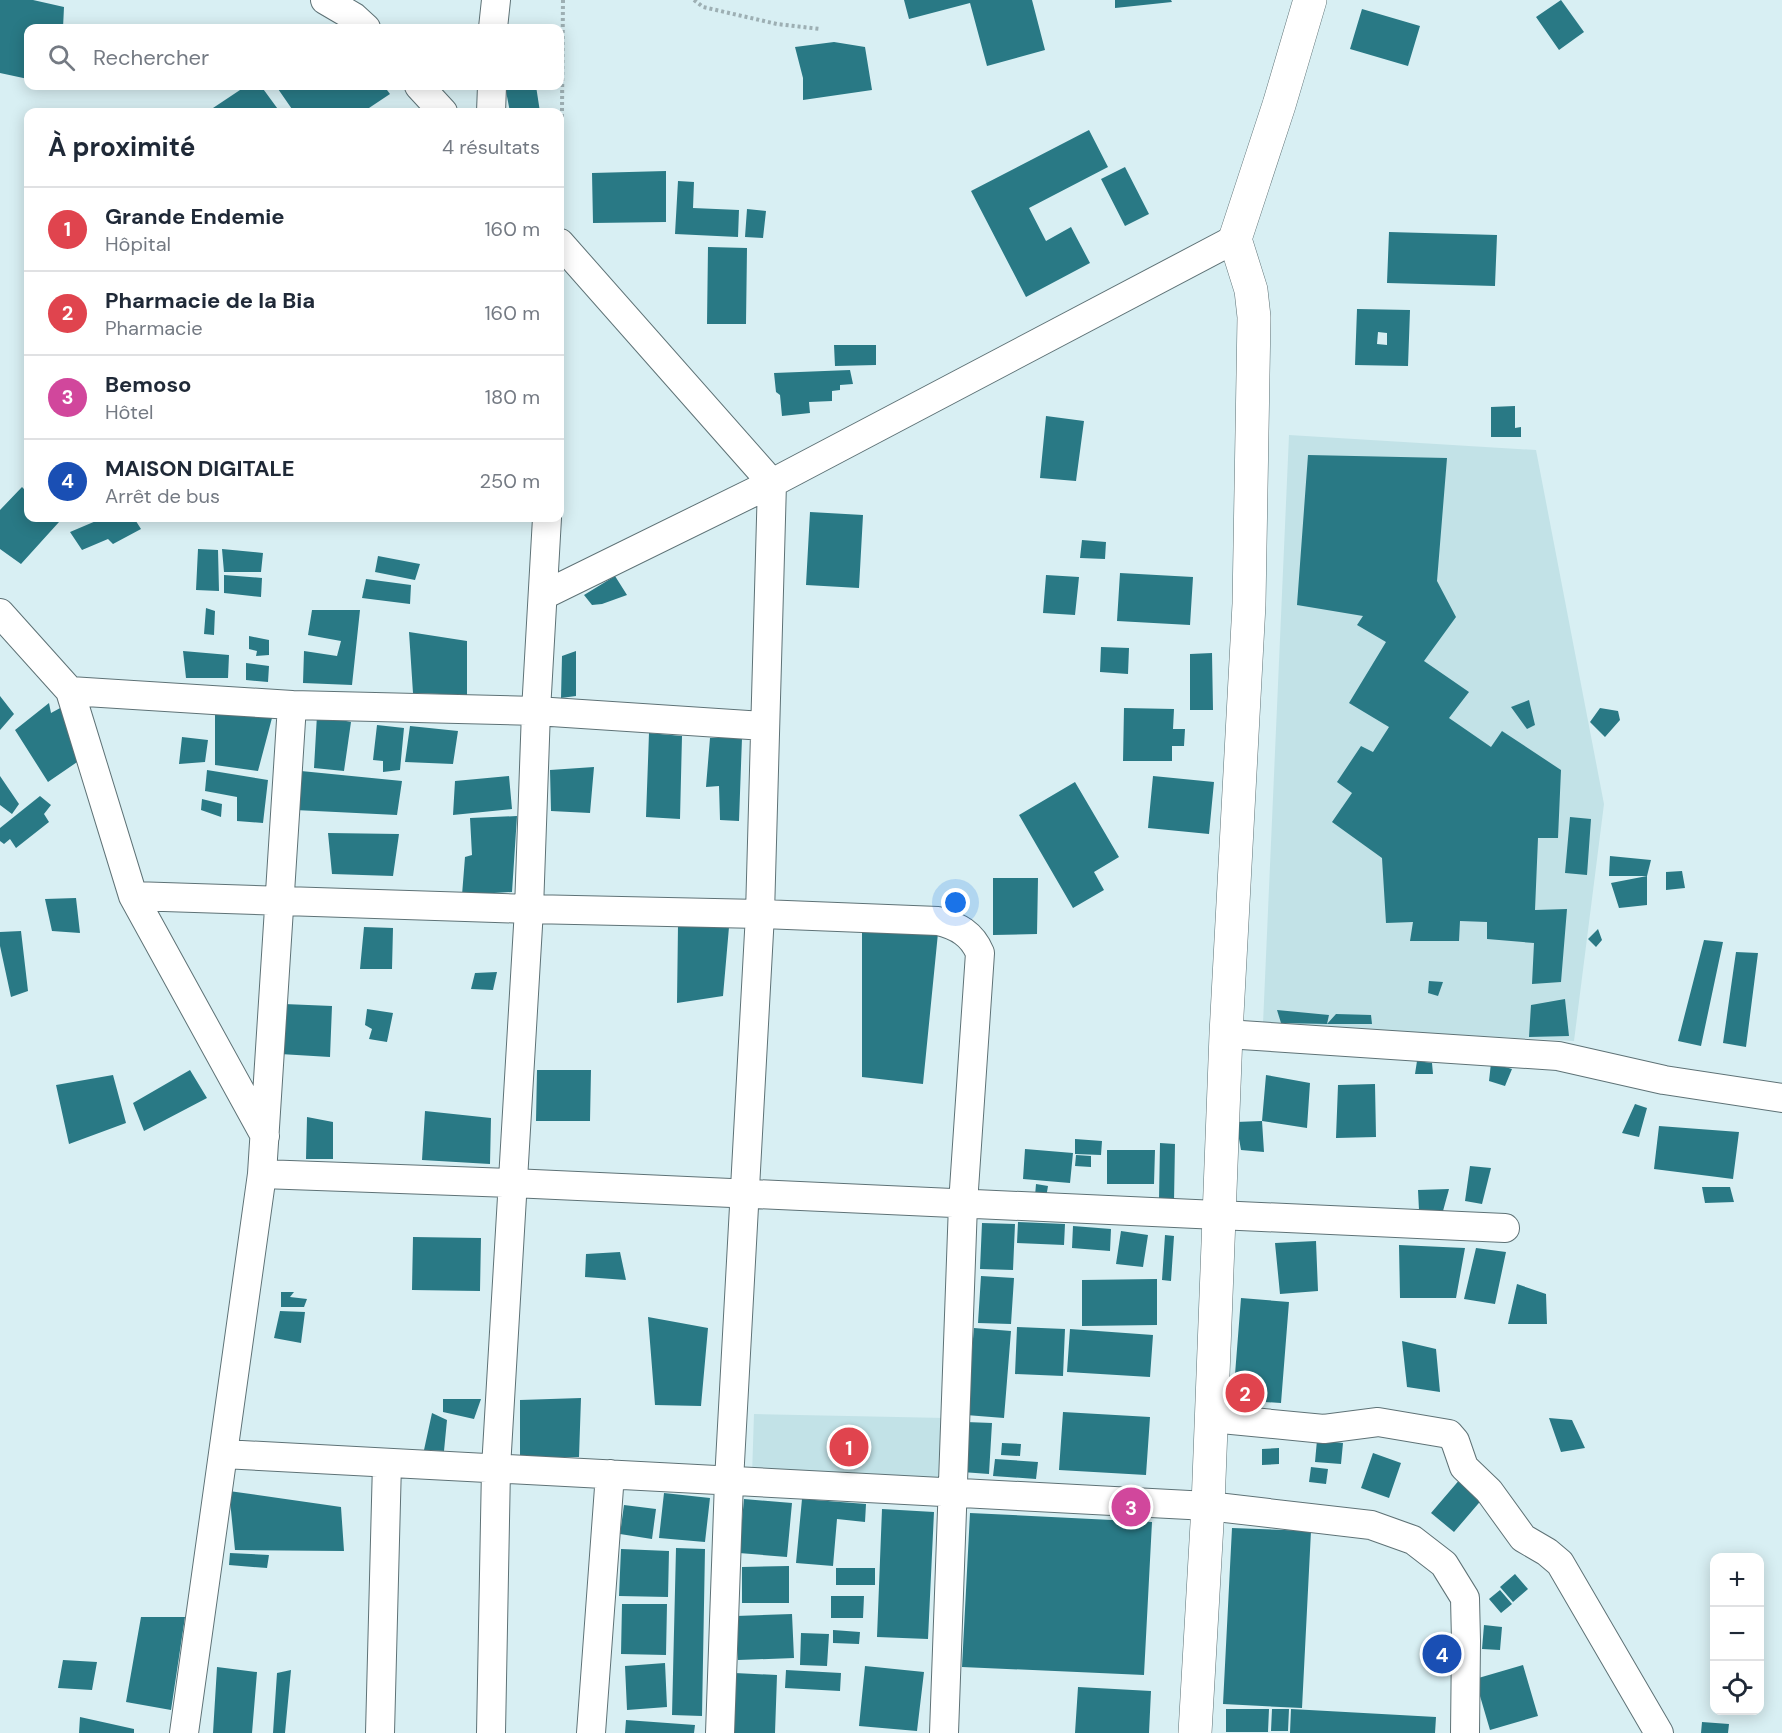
<!DOCTYPE html>
<html lang="fr">
<head>
<meta charset="utf-8">
<style>
	body { margin:0; font-family:"DM Sans",sans-serif; background:#f2f2f3; color:#1f2937 }
	.controls { position:absolute; right:18px; bottom:18px; display:grid; overflow:hidden; border-radius:12px; box-shadow:0 3px 15px #0003 }
	.controls button { width:54px; height:54px; display:grid; place-items:center; padding:0; border:0; border-bottom:2px solid #e0e1e3; background:#fff; color:#1f2937; font:30px sans-serif }
	.you { position:absolute; left:956px; top:903px; width:21px; height:21px; margin:-15px; border:4px solid #fff; border-radius:50%; background:#1a73e8; box-shadow:0 0 0 9px #1a73e833 }
	.badge { display:grid; place-items:center; width:39px; height:39px; border-radius:50%; background:#b1211a; color:#fff; font-size:20px; font-weight:700 }
	.pin { position:absolute; translate:-50% -50%; border:3px solid #fff; box-shadow:0 2px 6px #0006 }
	.list { margin:0; padding:0; list-style:none }
	h2 { display:flex; justify-content:space-between; align-items:center; height:78px; margin:0; padding:0 24px; font-size:26px }
	h2 small { font-size:20px; font-weight:400; color:#747a83 }
	.list li { display:grid; grid-template-columns:39px 1fr auto; gap:18px; align-items:center; box-sizing:border-box; height:84px; padding:0 24px; border-top:2px solid #e0e1e3 }
	.list b { display:block; font-size:22px; white-space:nowrap }
	.list p { margin:0; font-size:20px; white-space:nowrap; color:#747a83 }
	.list em { font-size:20px; font-style:normal; color:#747a83 }
	.icon { flex:none; width:33px; height:33px; fill:none; stroke:currentColor; stroke-width:2; stroke-linecap:round; stroke-linejoin:round }
	.map { position:relative; flex:none; width:1782px; height:1733px; overflow:hidden }
	.search { position:absolute; background:#fff; box-shadow:0 3px 15px #0003; left:24px; top:24px; width:540px; height:66px; display:flex; align-items:center; gap:15px; box-sizing:border-box; padding:0 21px; border-radius:12px; color:#747a83; font-size:22px }
	.panel { position:absolute; background:#fff; box-shadow:0 3px 15px #0003; left:24px; top:108px; width:540px; height:414px; border-radius:12px }
	.map>svg:first-child { display:block }
	.built { fill:#c2e2e7 }
	.building { fill:#297985; fill-rule:evenodd }
	.lines { fill:none; stroke-linecap:round; stroke-linejoin:round }
	.minor-casing { stroke:#5e7276; stroke-width:30 }
	.secondary-casing { stroke:#5e7276; stroke-width:34 }
	.path { stroke:#9dafb3; stroke-width:4; stroke-dasharray:3 3; stroke-linecap:butt }
	.minor { stroke:#fff; stroke-width:28 }
	.secondary { stroke:#fff; stroke-width:33 }
</style>
</head>
<body>
<div class="map">
<svg width="1782" height="1733" viewBox="0 0 1782 1733">
	<rect width="100%" height="100%" fill="#d8eff3"/>
	<path class="built" d="M 1289,435 L 1536,450 L 1604,804 L 1574,1041 L 1263,1024 Z
		M 754,1414 L 946,1418 L 944,1479 L 752,1476 Z"/>
	<path class="building" d="M 0,0 L 33,0 L 64,7 L 63,28 L 28,28 L 28,79 L 0,73 Z
		M 904,0 L 1032,0 L 1045,50 L 987,66 L 970,3 L 909,19 Z
		M 1115,0 L 1171,0 L 1172,2 L 1115,8 Z
		M 1561,0 L 1584,32 L 1559,50 L 1536,17 Z
		M 1362,9 L 1420,26 L 1408,66 L 1350,49 Z
		M 834,42 L 865,47 L 872,90 L 803,100 L 803,78 L 795,47 Z
		M 246,86 L 261,86 L 280,112 L 207,112 Z
		M 276,86 L 384,86 L 390,94 L 363,112 L 294,112 Z
		M 505,86 L 536,86 L 540,112 L 510,112 Z
		M 1089,130 L 1108,167 L 1029,208 L 1046,241 L 1071,227 L 1090,263 L 1026,297 L 971,191 Z
		M 1125,167 L 1149,214 L 1125,226 L 1101,179 Z
		M 666,171 L 666,222 L 593,223 L 592,173 Z
		M 678,181 L 694,182 L 693,208 L 739,210 L 738,237 L 675,234 Z
		M 747,209 L 766,211 L 763,238 L 745,237 Z
		M 1389,232 L 1497,235 L 1495,286 L 1387,283 Z
		M 708,247 L 747,248 L 746,324 L 707,324 Z
		M 1357,309 L 1410,310 L 1408,366 L 1355,365 ZM 1378,332 L 1387,333 L 1387,345 L 1377,344 Z
		M 834,345 L 876,345 L 876,365 L 835,366 Z
		M 850,370 L 853,384 L 840,385 L 840,390 L 832,391 L 832,401 L 809,402 L 810,413 L 782,416 L 780,395 L 776,392 L 774,373 Z
		M 1515,406 L 1515,428 L 1521,427 L 1521,437 L 1491,437 L 1491,407 Z
		M 1046,416 L 1084,421 L 1076,481 L 1040,478 Z
		M 1308,455 L 1447,458 L 1437,581 L 1456,617 L 1424,661 L 1469,692 L 1449,718 L 1491,747 L 1502,731 L 1561,770 L 1558,838 L 1538,838 L 1535,910 L 1567,909 L 1561,982 L 1532,984 L 1534,943 L 1487,939 L 1487,922 L 1460,921 L 1459,941 L 1410,941 L 1413,922 L 1386,923 L 1382,858 L 1332,822 L 1352,793 L 1337,782 L 1361,746 L 1373,752 L 1389,727 L 1349,703 L 1386,642 L 1357,625 L 1363,616 L 1297,605 Z
		M 22,487 L 28,493 L 28,518 L 55,518 L 59,522 L 21,564 L 0,549 L 0,510 Z
		M 810,512 L 863,515 L 859,588 L 806,585 Z
		M 103,518 L 134,518 L 141,529 L 113,544 L 108,539 L 82,550 L 70,532 Z
		M 1082,540 L 1106,542 L 1105,559 L 1080,558 Z
		M 198,549 L 218,550 L 219,591 L 196,590 Z
		M 222,549 L 263,553 L 261,572 L 224,572 Z
		M 378,556 L 420,564 L 415,580 L 375,572 Z
		M 1120,573 L 1193,577 L 1190,625 L 1117,621 Z
		M 224,575 L 262,578 L 261,597 L 224,593 Z
		M 1046,575 L 1079,577 L 1075,615 L 1043,613 Z
		M 615,576 L 627,595 L 602,604 L 592,605 L 584,595 Z
		M 366,579 L 411,585 L 410,604 L 362,598 Z
		M 206,608 L 215,611 L 214,635 L 204,634 Z
		M 312,610 L 360,610 L 352,685 L 303,683 L 304,651 L 337,656 L 341,641 L 308,635 Z
		M 409,632 L 467,641 L 467,695 L 413,693 Z
		M 249,636 L 269,640 L 269,655 L 256,656 L 257,651 L 249,649 Z
		M 1101,647 L 1129,648 L 1128,674 L 1100,672 Z
		M 183,651 L 229,655 L 228,678 L 186,678 Z
		M 576,651 L 576,696 L 561,698 L 562,656 Z
		M 1212,653 L 1213,710 L 1190,710 L 1190,654 Z
		M 246,663 L 269,666 L 268,682 L 246,680 Z
		M 0,696 L 14,714 L 0,730 Z
		M 1529,700 L 1535,725 L 1527,729 L 1511,707 Z
		M 49,703 L 51,713 L 62,707 L 83,758 L 48,782 L 15,730 Z
		M 1124,708 L 1174,709 L 1173,729 L 1185,729 L 1184,746 L 1172,746 L 1172,761 L 1123,761 Z
		M 1600,708 L 1618,711 L 1620,720 L 1605,737 L 1590,722 Z
		M 215,714 L 272,718 L 258,771 L 215,765 Z
		M 317,715 L 351,722 L 344,771 L 314,768 Z
		M 377,725 L 404,728 L 400,770 L 383,772 L 383,761 L 373,760 Z
		M 410,726 L 458,731 L 453,764 L 405,762 Z
		M 649,733 L 682,736 L 680,819 L 646,817 Z
		M 182,737 L 208,740 L 205,762 L 179,764 Z
		M 710,738 L 742,738 L 739,821 L 720,820 L 719,786 L 706,787 Z
		M 594,767 L 590,813 L 551,811 L 550,770 Z
		M 207,770 L 268,780 L 263,823 L 237,821 L 237,797 L 205,791 Z
		M 301,771 L 402,781 L 397,815 L 295,810 Z
		M 0,776 L 19,804 L 12,814 L 0,805 Z
		M 509,776 L 512,809 L 453,815 L 455,781 Z
		M 1153,776 L 1214,782 L 1209,834 L 1148,828 Z
		M 1075,782 L 1119,857 L 1094,872 L 1104,890 L 1073,908 L 1019,815 Z
		M 40,796 L 51,805 L 44,814 L 49,822 L 16,848 L 10,839 L 4,844 L 0,841 L 0,828 Z
		M 202,799 L 222,804 L 221,817 L 201,810 Z
		M 517,816 L 512,892 L 462,895 L 465,857 L 472,855 L 470,818 Z
		M 1570,817 L 1591,819 L 1587,875 L 1565,873 Z
		M 328,833 L 399,834 L 393,876 L 332,874 Z
		M 1610,856 L 1651,860 L 1647,876 L 1609,876 Z
		M 1682,871 L 1685,888 L 1666,890 L 1666,872 Z
		M 1647,876 L 1647,905 L 1619,908 L 1611,883 Z
		M 993,878 L 1038,878 L 1037,934 L 993,935 Z
		M 76,898 L 80,933 L 52,931 L 45,899 Z
		M 678,925 L 729,927 L 723,996 L 677,1003 Z
		M 862,926 L 938,933 L 923,1084 L 862,1077 Z
		M 364,927 L 393,928 L 392,969 L 360,969 Z
		M 1598,929 L 1602,940 L 1596,947 L 1588,939 Z
		M 21,931 L 28,991 L 11,997 L 0,946 L 0,932 Z
		M 1704,940 L 1723,942 L 1701,1046 L 1678,1041 Z
		M 1736,952 L 1758,953 L 1746,1047 L 1723,1043 Z
		M 497,972 L 493,990 L 471,989 L 475,973 Z
		M 1429,981 L 1443,982 L 1438,996 L 1428,993 Z
		M 1565,999 L 1569,1036 L 1529,1037 L 1531,1005 Z
		M 284,1004 L 332,1006 L 330,1057 L 280,1054 Z
		M 367,1009 L 393,1013 L 387,1042 L 369,1039 L 372,1029 L 365,1025 Z
		M 1277,1010 L 1329,1015 L 1327,1024 L 1336,1014 L 1371,1015 L 1372,1024 L 1327,1024 L 1281,1023 Z
		M 1417,1061 L 1432,1063 L 1433,1074 L 1415,1074 Z
		M 1491,1063 L 1512,1069 L 1505,1086 L 1489,1081 Z
		M 190,1070 L 207,1098 L 144,1131 L 133,1103 Z
		M 537,1070 L 591,1070 L 590,1121 L 536,1121 Z
		M 113,1075 L 126,1123 L 69,1144 L 56,1085 Z
		M 1266,1075 L 1310,1083 L 1307,1128 L 1262,1121 Z
		M 1375,1084 L 1376,1137 L 1336,1138 L 1338,1085 Z
		M 1635,1104 L 1647,1108 L 1639,1137 L 1622,1133 Z
		M 425,1111 L 491,1118 L 490,1164 L 422,1160 Z
		M 307,1117 L 333,1122 L 333,1159 L 306,1159 Z
		M 1262,1121 L 1264,1152 L 1241,1150 L 1236,1122 Z
		M 1659,1126 L 1739,1132 L 1733,1179 L 1654,1169 Z
		M 1075,1139 L 1102,1141 L 1101,1155 L 1075,1154 Z
		M 1160,1143 L 1175,1144 L 1174,1201 L 1159,1200 Z
		M 1025,1149 L 1073,1153 L 1070,1183 L 1023,1179 Z
		M 1107,1150 L 1155,1150 L 1154,1184 L 1107,1184 Z
		M 1076,1155 L 1091,1156 L 1091,1167 L 1075,1166 Z
		M 1470,1166 L 1491,1168 L 1482,1204 L 1465,1201 Z
		M 1036,1184 L 1048,1186 L 1046,1198 L 1035,1196 Z
		M 1702,1187 L 1730,1187 L 1734,1202 L 1705,1203 Z
		M 1449,1189 L 1443,1211 L 1419,1210 L 1418,1190 Z
		M 1018,1222 L 1065,1224 L 1064,1245 L 1017,1243 Z
		M 982,1223 L 1015,1224 L 1013,1270 L 980,1269 Z
		M 1073,1226 L 1111,1229 L 1110,1251 L 1072,1248 Z
		M 1121,1231 L 1148,1235 L 1143,1267 L 1116,1264 Z
		M 1165,1235 L 1174,1236 L 1171,1281 L 1162,1280 Z
		M 413,1237 L 481,1238 L 480,1291 L 412,1290 Z
		M 1316,1241 L 1318,1291 L 1280,1294 L 1275,1243 Z
		M 1399,1245 L 1465,1248 L 1456,1298 L 1400,1298 Z
		M 1476,1248 L 1506,1252 L 1495,1304 L 1464,1299 Z
		M 620,1252 L 626,1280 L 585,1277 L 586,1254 Z
		M 981,1276 L 1014,1278 L 1011,1324 L 978,1323 Z
		M 1157,1279 L 1157,1325 L 1082,1326 L 1082,1280 Z
		M 1517,1284 L 1546,1294 L 1547,1324 L 1508,1324 Z
		M 281,1292 L 294,1292 L 290,1297 L 307,1299 L 304,1307 L 281,1307 Z
		M 1241,1298 L 1289,1302 L 1281,1403 L 1233,1400 Z
		M 280,1311 L 305,1312 L 301,1343 L 274,1338 Z
		M 648,1317 L 708,1328 L 701,1406 L 655,1405 Z
		M 1017,1327 L 1065,1329 L 1063,1376 L 1015,1374 Z
		M 974,1328 L 1011,1331 L 1004,1418 L 966,1415 Z
		M 1070,1329 L 1153,1335 L 1150,1377 L 1067,1372 Z
		M 1402,1341 L 1436,1349 L 1440,1392 L 1407,1387 Z
		M 581,1398 L 579,1457 L 520,1458 L 520,1400 Z
		M 443,1399 L 481,1399 L 474,1419 L 443,1412 Z
		M 1063,1412 L 1150,1417 L 1146,1475 L 1059,1470 Z
		M 432,1413 L 447,1420 L 444,1451 L 424,1450 Z
		M 1549,1418 L 1572,1420 L 1585,1448 L 1561,1452 Z
		M 966,1422 L 992,1423 L 989,1474 L 962,1472 Z
		M 1317,1440 L 1343,1443 L 1341,1464 L 1315,1462 Z
		M 1002,1443 L 1021,1444 L 1020,1456 L 1001,1455 Z
		M 1279,1448 L 1279,1464 L 1262,1465 L 1262,1449 Z
		M 1373,1453 L 1401,1463 L 1389,1498 L 1361,1488 Z
		M 995,1459 L 1038,1462 L 1036,1479 L 993,1476 Z
		M 1311,1467 L 1328,1469 L 1326,1484 L 1309,1482 Z
		M 1461,1478 L 1484,1497 L 1454,1532 L 1431,1513 Z
		M 229,1491 L 341,1507 L 344,1551 L 235,1550 Z
		M 664,1493 L 710,1498 L 705,1542 L 659,1538 Z
		M 744,1499 L 792,1503 L 787,1557 L 739,1553 Z
		M 802,1499 L 866,1504 L 865,1522 L 837,1519 L 833,1566 L 796,1563 Z
		M 624,1505 L 656,1509 L 652,1539 L 620,1534 Z
		M 882,1509 L 934,1512 L 928,1639 L 877,1637 Z
		M 970,1513 L 1152,1522 L 1144,1675 L 962,1667 Z
		M 1232,1528 L 1311,1531 L 1302,1708 L 1223,1704 Z
		M 676,1548 L 705,1549 L 702,1716 L 672,1715 Z
		M 621,1549 L 669,1551 L 668,1597 L 619,1596 Z
		M 230,1553 L 269,1555 L 267,1568 L 229,1565 Z
		M 789,1566 L 789,1603 L 742,1603 L 742,1567 Z
		M 836,1568 L 875,1568 L 875,1585 L 836,1585 Z
		M 1515,1574 L 1528,1589 L 1513,1602 L 1500,1587 Z
		M 1500,1590 L 1512,1604 L 1501,1613 L 1489,1599 Z
		M 831,1596 L 864,1596 L 863,1618 L 831,1618 Z
		M 622,1604 L 667,1604 L 666,1655 L 621,1654 Z
		M 792,1614 L 794,1658 L 738,1660 L 736,1616 Z
		M 141,1617 L 185,1617 L 171,1710 L 126,1702 Z
		M 1484,1625 L 1502,1627 L 1500,1650 L 1482,1649 Z
		M 833,1630 L 860,1632 L 859,1644 L 833,1643 Z
		M 801,1633 L 829,1634 L 827,1666 L 800,1665 Z
		M 63,1660 L 97,1662 L 92,1690 L 58,1688 Z
		M 665,1663 L 667,1707 L 627,1710 L 625,1666 Z
		M 1523,1665 L 1538,1716 L 1490,1730 L 1475,1679 Z
		M 865,1666 L 924,1672 L 917,1731 L 859,1726 Z
		M 217,1667 L 257,1672 L 252,1733 L 213,1733 Z
		M 291,1670 L 285,1733 L 273,1733 L 277,1673 Z
		M 786,1670 L 841,1673 L 840,1691 L 785,1688 Z
		M 735,1673 L 777,1675 L 775,1733 L 733,1733 Z
		M 1078,1687 L 1151,1691 L 1149,1733 L 1075,1733 Z
		M 1226,1709 L 1269,1709 L 1268,1732 L 1226,1732 Z
		M 1272,1709 L 1289,1709 L 1288,1731 L 1271,1731 Z
		M 1291,1709 L 1436,1717 L 1435,1733 L 1290,1733 Z
		M 80,1717 L 134,1729 L 134,1733 L 79,1733 Z
		M 626,1720 L 695,1725 L 694,1733 L 625,1733 Z
		M 1702,1722 L 1729,1724 L 1728,1733 L 1701,1733 Z"/>
	<g class="lines">
		<defs>
			<path id="minor" d="M 325,0 L 354,17 L 366,28
				M 493,28 L 496,0
				M 419,86 L 443,112
				M 491,112 L 492,86
				M 560,243 L 772,483 L 760,914 L 729,1481 L 720,1733
				M 544,595 L 772,483 L 1235,239
				M 0,613 L 70,691 L 133,896 L 265,1136
				M 70,691 L 292,705 L 536,711 L 765,726
				M 133,896 L 529,909 L 760,914 L 938,921 C 958,926 972,934 980,953 L 963,1204 L 944,1733
				M 1226,1034 L 1558,1056 L 1664,1080 L 1782,1098
				M 262,1174 L 512,1183 L 1505,1228
				M 1211,1418 L 1324,1429 L 1378,1422 L 1449,1434 L 1455,1441 L 1464,1467 L 1489,1491 L 1523,1538 L 1547,1552 L 1560,1563 L 1659,1733
				M 223,1454 L 1208,1506 L 1371,1525 L 1413,1540 L 1444,1564 L 1465,1598 L 1466,1641 L 1465,1733
				M 184,1733 L 262,1174 L 292,705
				M 380,1733 L 387,1463
				M 491,1733 L 496,1468 L 529,909 L 536,711 L 547,518
				M 591,1733 L 610,1474"/>
			<path id="secondary" d="M 1195,1733 L 1208,1506 L 1226,1034 L 1249,604 L 1254,317 L 1251,290 L 1235,239 L 1279,105 L 1310,0"/>
		</defs>
		<use href="#minor" class="minor-casing"/>
		<use href="#secondary" class="secondary-casing"/>
		<path class="path" d="M 694,0 L 703,7 L 777,24 L 820,29
			M 561,219 L 563,0"/>
		<use href="#minor" class="minor"/>
		<use href="#secondary" class="secondary"/>
	</g>
</svg>
<div class="controls">
<button>+</button>
<button>−</button>
<button><svg class="icon" aria-label="locate" viewBox="0 0 24 24"><circle cx="12" cy="12" r="6"/><path d="M12 2v4M12 18v4M2 12h4M18 12h4"/></svg></button>
</div>
<div class="you"></div>
<div class="pin badge" style="left:849px;top:1447px;background:#e0444e">1</div>
<div class="pin badge" style="left:1245px;top:1393px;background:#e0444e">2</div>
<div class="pin badge" style="left:1131px;top:1507px;background:#d1479c">3</div>
<div class="pin badge" style="left:1442px;top:1654px;background:#1a4fb4">4</div>
<div class="search"><svg class="icon" aria-label="search" viewBox="0 0 24 24"><circle cx="10" cy="10" r="6"/><path d="M15 15l6 6"/></svg>Rechercher</div>
<section class="panel">
<h2>À proximité<small>4 résultats</small></h2>
<ul class="list">
<li><span class="badge" style="background:#e0444e">1</span><div><b>Grande Endemie</b><p>Hôpital</p></div><em>160 m</em></li>
<li><span class="badge" style="background:#e0444e">2</span><div><b>Pharmacie de la Bia</b><p>Pharmacie</p></div><em>160 m</em></li>
<li><span class="badge" style="background:#d1479c">3</span><div><b>Bemoso</b><p>Hôtel</p></div><em>180 m</em></li>
<li><span class="badge" style="background:#1a4fb4">4</span><div><b>MAISON DIGITALE</b><p>Arrêt de bus</p></div><em>250 m</em></li>
</ul>
</section>
</div>
</body>
</html>
